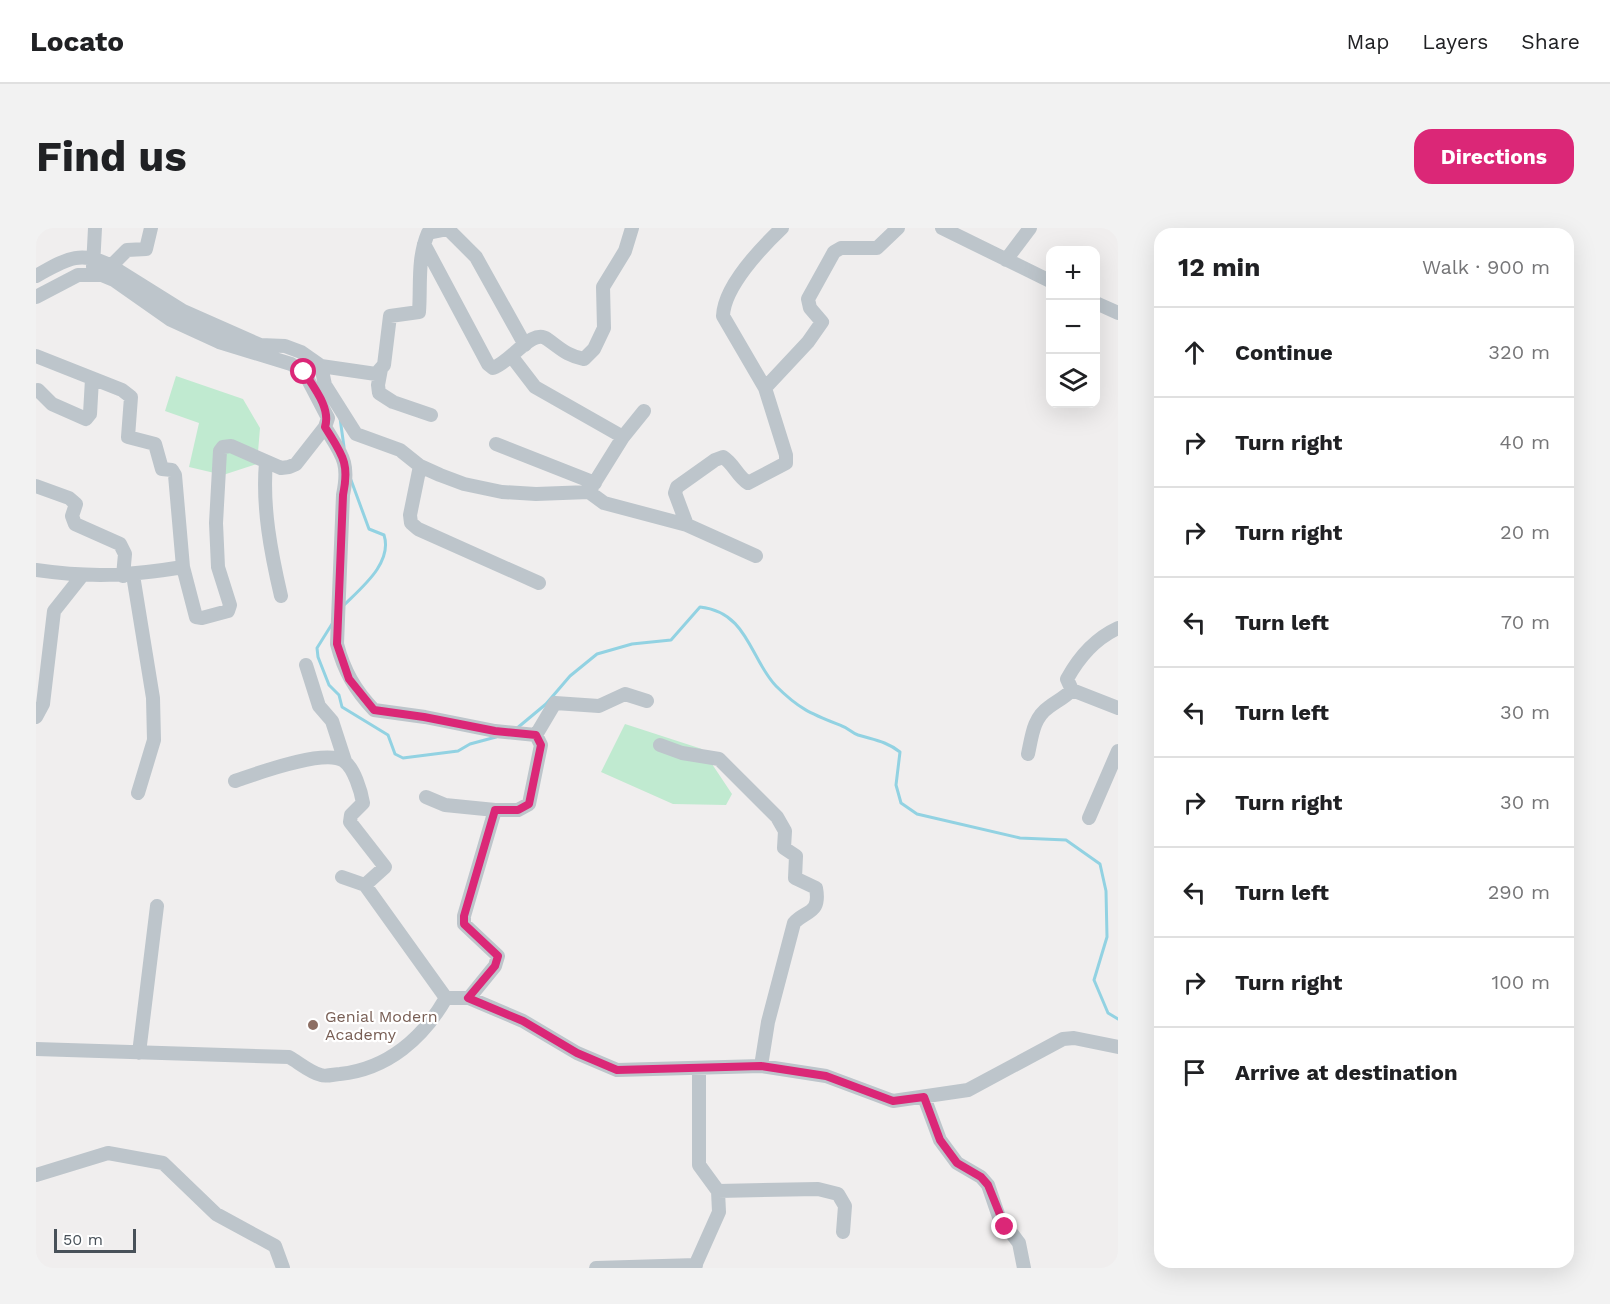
<!DOCTYPE html>
<html lang="en">
<head>
<meta charset="utf-8">
<style>
	body { margin:0; font-family:"Work Sans",sans-serif; background:#f2f2f2; color:#202124 }
	.controls { position:absolute; right:18px; top:18px; display:grid; overflow:hidden; border-radius:12px; box-shadow:0 6px 24px #0002 }
	.controls button { width:54px; height:54px; display:grid; place-items:center; padding:0; border:0; border-bottom:2px solid #e0e0e0; background:#fff; color:#202124; font:30px sans-serif }
	.scale { position:absolute; left:18px; bottom:15px; width:82px; box-sizing:border-box; padding-left:6px; border:3px solid #485159; border-top:0; font-size:16px; line-height:21px; white-space:nowrap; color:#485159; -webkit-text-stroke:4px #fff; paint-order:stroke }
	.stop { position:absolute; width:18px; height:18px; margin:-14px; border:4px solid #db2777; border-radius:50%; background:#fff }
	.stop.end { background:#db2777; border-color:#fff; box-shadow:0 2px 6px #0008 }
	.list { margin:0; padding:0; list-style:none }
	h2 { display:flex; justify-content:space-between; align-items:center; height:78px; margin:0; padding:0 24px; font-size:26px }
	h2 small { font-size:20px; font-weight:400; color:#757577 }
	.list li { display:grid; grid-template-columns:39px 1fr auto; gap:18px; align-items:center; box-sizing:border-box; height:90px; padding:0 24px; border-top:2px solid #e0e0e0 }
	.list b { display:block; font-size:22px; white-space:nowrap }
	.list em { font-size:20px; font-style:normal; color:#757577 }
	.icon { flex:none; width:33px; height:33px; fill:none; stroke:currentColor; stroke-width:2; stroke-linecap:round; stroke-linejoin:round }
	.map { position:relative; flex:none; width:1082px; height:1040px; overflow:hidden; border-radius:18px }
	header { display:flex; align-items:center; gap:36px; box-sizing:border-box; height:84px; padding:0 30px; background:#fff; border-bottom:2px solid #e0e0e0 }
	header strong { font-size:28px }
	nav { display:flex; gap:33px; margin-inline-start:auto; font-size:21px }
	.intro { display:flex; align-items:center; justify-content:space-between; box-sizing:border-box; height:144px; padding:0 36px }
	h1 { margin:0; font-size:42px }
	.button { padding:15px 27px; border-radius:18px; background:#db2777; color:#fff; font-size:21px; font-weight:700 }
	main { display:flex; gap:36px; padding:0 36px }
	aside { flex:1; background:#fff; border-radius:18px; box-shadow:0 6px 24px #0002 }
	.map>svg:first-child { display:block }
	.green { fill:#c0ead0 }
	.lines { fill:none; stroke-linecap:round; stroke-linejoin:round }
	.stream { stroke:#92d2e2; stroke-width:3 }
	.minor { stroke:#bdc5cb; stroke-width:14 }
	.route { stroke:#db2777; stroke-width:8 }
	.education-dot { fill:#8d6e63; stroke:#fff; stroke-width:2 }
	.labels { text-anchor:middle; stroke-width:4.5; stroke-linejoin:round; paint-order:stroke }
	.education-label { font-size:16px; fill:#785e54; stroke:#fff; text-anchor:start }
</style>
</head>
<body>
<header>
<strong>Locato</strong>
<nav><a>Map</a><a>Layers</a><a>Share</a></nav>
</header>
<div class="intro"><h1>Find us</h1><a class="button">Directions</a></div>
<main>
<div class="map">
<svg width="1082" height="1040" viewBox="0 0 1082 1040">
	<rect width="100%" height="100%" fill="#f0eeee"/>
	<path class="green" d="M 140,148 L 207,171 L 224,200 L 221,236 L 187,247 L 153,239 L 163,195 L 129,183 Z
		M 589,496 L 666,521 L 696,566 L 690,577 L 637,576 L 565,544 Z"/>
	<g class="lines">
		<path class="stream" d="M 304,190 L 308,219
			M 307,378 C 325,360 357,335 348,307 L 333,301 L 315,252
			M 296,396 L 281,420 L 282,429 L 293,457 L 303,467 L 306,479 L 352,507 L 359,526 L 367,530 L 422,523 L 434,516 L 460,509
			M 480,501 L 510,476 L 534,448 L 561,426 L 596,416 L 635,412 L 664,379 C 712,384 714,431 740,458 C 764,482 776,486 806,498 C 812,500 816,505 822,507 C 838,512 850,513 864,524 L 860,557 L 865,575 L 881,586 L 984,610 L 1030,612 L 1064,636 L 1070,663 L 1071,709 L 1058,752 L 1072,785 L 1082,791"/>
		<path class="minor" d="M 906,0 L 1014,53
			M 388,16 L 452,136 L 457,140 C 476,133 496,100 511,111 C 524,120 531,128 548,131 L 558,121 L 568,100 L 567,59 L 589,23 L 596,0
			M 970,32 L 994,0
			M 75,38 L 147,83 L 224,117 L 249,118 L 265,124 L 285,138 L 289,157 L 320,206 L 364,222 L 384,238 L 404,247 L 428,256 L 466,264 L 500,266 L 553,264 L 568,275 L 651,297 L 720,328
			M 57,39 L 59,0
			M 0,48 C 29,32 44,21 75,38 L 91,22 L 110,21 L 115,0
			M 0,69 L 42,47 L 66,47 L 78,52 L 135,92 L 183,114 L 255,136 L 268,144 L 278,137 L 340,146 L 348,137 L 354,88 L 383,84 C 385,57 381,31 392,5 L 412,1 L 440,29 L 489,117
			M 1060,75 L 1082,85
			M 0,128 L 86,162 L 95,169 L 92,209 L 119,216 L 126,241 L 136,242 L 139,247 L 147,339 C 92,348 55,350 0,342
			M 476,129 L 499,159 L 587,209
			M 345,141 L 342,157 L 343,165 L 357,174 L 395,187
			M 729,160 L 772,114 L 786,94 L 774,80 L 772,71 L 798,24 L 805,20 L 841,20 L 862,0
			M 2,162 L 16,176 L 50,191 L 54,186 L 56,151
			M 289,199 C 306,227 314,234 307,267 L 301,416 C 308,443 319,462 338,482 L 389,489 L 459,503 L 500,507 L 505,517 L 493,576 L 482,582 L 459,582 L 428,688 L 428,696 L 462,728 L 459,738 L 433,770
			M 460,216 L 559,255
			M 230,234 C 226,279 235,325 245,368
			M 384,238 L 374,287 L 375,295 L 382,301 L 503,355
			M 0,258 L 33,270 L 40,276 L 36,288 L 39,296 L 84,316 L 89,326 L 87,348
			M 554,262 L 587,209 L 608,183
			M 651,297 L 639,265 L 641,259 L 679,232 L 687,229 C 698,236 701,248 712,255 L 750,235 L 750,227 L 729,160 L 687,88 C 688,59 725,20 746,0
			M 147,339 L 160,389 L 166,390 L 192,383 L 194,377 L 182,339 L 180,295 L 184,223 L 187,219 L 195,218 L 245,240 L 253,239 L 260,236 L 289,199 L 292,190 L 268,144
			M 97,347 L 117,470 L 118,512 L 102,565
			M 1082,400 C 1058,411 1043,429 1031,451 L 1036,462 L 1082,480
			M 270,437 L 283,478 L 296,493 L 309,533
			M 0,489 L 7,476 L 18,383 L 45,349
			M 500,507 L 519,475 L 563,478 L 589,466 L 611,473
			M 624,517 L 646,525 L 683,531 L 741,589 L 749,603 L 748,620 L 760,628 L 759,650 L 780,660 C 785,687 769,682 758,695 L 732,794 L 725,838
			M 992,526 C 996,508 997,490 1013,479 C 1021,473 1028,470 1036,462
			M 199,553 C 220,546 288,520 308,533 C 318,540 325,563 327,575 L 315,587 L 314,594 L 349,639 L 329,657
			M 390,569 L 409,577 L 459,582
			M 1053,590 L 1082,523
			M 306,649 L 329,657 L 410,770
			M 0,821 L 253,829 C 262,834 275,845 285,847 C 290,849 299,846 304,846 C 352,841 387,810 410,770 L 433,770 L 487,793 L 541,825 L 581,842 L 725,838 L 790,848 L 857,873 L 932,862 L 1027,811 L 1038,810 L 1082,819
			M 103,825 L 121,678
			M 888,869 L 904,912 L 921,935 L 945,949 L 952,957 L 963,989 L 983,1015 L 988,1040
			M 0,947 L 72,925 L 127,935 L 180,986 L 239,1018 L 247,1040
			M 682,963 L 782,961 L 802,966 L 809,978 L 807,1004
			M 560,1040 L 660,1037
			M 658,1040 L 683,984 L 682,963 L 663,937 L 663,840"/>
	</g>
	<g class="lines">
		<path class="route" d="M 268,144 C 278,160 295,180 289,199 C 306,227 314,234 307,267 L 301,416 L 313,451 L 338,482 L 388,489 L 459,503 L 500,507 L 505,517 L 493,576 L 482,582 L 459,582 L 428,688 L 428,696 L 462,728 L 459,738 L 432,770 L 487,793 L 541,825 L 581,842 L 725,838 L 790,848 L 857,873 L 888,869 L 904,912 L 921,935 L 945,949 L 952,957 L 969,999"/>
	</g>
	<circle class="education-dot" cx="277" cy="797" r="6"/>
	<g class="labels">
		<g class="education-label">
			<text x="289" y="794">Genial Modern<tspan x="289" dy="18">Academy</tspan></text>
		</g>
	</g>
</svg>
<div class="controls">
<button>+</button>
<button>−</button>
<button><svg class="icon" aria-label="layers" viewBox="0 0 24 24"><path d="M12 4l9 5-9 5-9-5zM3 14l9 5 9-5"/></svg></button>
</div>
<div class="scale">50 m</div>
<div class="stop" style="left:268px;top:144px"></div>
<div class="stop end" style="left:969px;top:999px"></div>
</div>
<aside>
<h2>12 min<small>Walk · 900 m</small></h2>
<ul class="list">
<li><svg class="icon" aria-label="ahead" viewBox="0 0 24 24"><path d="M12 20V5M6 11l6-6 6 6"/></svg><div><b>Continue</b></div><em>320 m</em></li>
<li><svg class="icon" aria-label="right" viewBox="0 0 24 24"><path d="M7 20v-9h11M14 6l5 5-5 5"/></svg><div><b>Turn right</b></div><em>40 m</em></li>
<li><svg class="icon" aria-label="right" viewBox="0 0 24 24"><path d="M7 20v-9h11M14 6l5 5-5 5"/></svg><div><b>Turn right</b></div><em>20 m</em></li>
<li><svg class="icon" aria-label="left" viewBox="0 0 24 24"><path d="M17 20v-9H6M10 6l-5 5 5 5"/></svg><div><b>Turn left</b></div><em>70 m</em></li>
<li><svg class="icon" aria-label="left" viewBox="0 0 24 24"><path d="M17 20v-9H6M10 6l-5 5 5 5"/></svg><div><b>Turn left</b></div><em>30 m</em></li>
<li><svg class="icon" aria-label="right" viewBox="0 0 24 24"><path d="M7 20v-9h11M14 6l5 5-5 5"/></svg><div><b>Turn right</b></div><em>30 m</em></li>
<li><svg class="icon" aria-label="left" viewBox="0 0 24 24"><path d="M17 20v-9H6M10 6l-5 5 5 5"/></svg><div><b>Turn left</b></div><em>290 m</em></li>
<li><svg class="icon" aria-label="right" viewBox="0 0 24 24"><path d="M7 20v-9h11M14 6l5 5-5 5"/></svg><div><b>Turn right</b></div><em>100 m</em></li>
<li><svg class="icon" aria-label="arrive" viewBox="0 0 24 24"><path d="M6 21V4h12l-3 4 3 4H6"/></svg><div><b>Arrive at destination</b></div></li>
</ul>
</aside>
</main>
</body>
</html>
